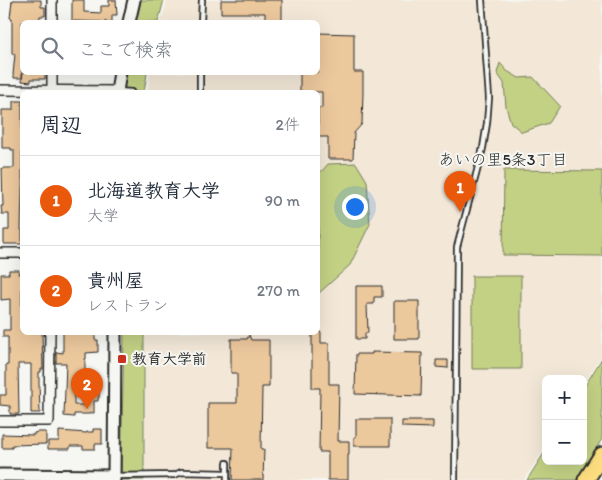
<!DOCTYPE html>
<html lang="ja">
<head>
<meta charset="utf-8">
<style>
	body { margin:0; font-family:Itim,"Klee One",sans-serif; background:#f2f2f3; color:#1f2937 }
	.controls { position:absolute; right:15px; bottom:15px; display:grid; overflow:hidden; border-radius:8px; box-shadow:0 5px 20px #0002 }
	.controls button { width:45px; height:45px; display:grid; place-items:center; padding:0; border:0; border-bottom:1px solid #e0e1e3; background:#fff; color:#1f2937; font:25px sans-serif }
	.you { position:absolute; left:354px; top:206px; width:18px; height:18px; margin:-12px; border:4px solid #fff; border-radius:50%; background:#1a73e8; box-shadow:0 0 0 8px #1a73e833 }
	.badge { display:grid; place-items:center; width:32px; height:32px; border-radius:50%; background:#ea580c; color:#fff; font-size:16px; font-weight:700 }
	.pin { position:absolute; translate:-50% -41px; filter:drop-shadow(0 1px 2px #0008) }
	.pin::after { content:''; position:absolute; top:26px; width:18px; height:15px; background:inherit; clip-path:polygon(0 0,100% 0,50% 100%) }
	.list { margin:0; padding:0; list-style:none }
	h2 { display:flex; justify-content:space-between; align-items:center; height:65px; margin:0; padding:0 20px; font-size:21px }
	h2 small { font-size:16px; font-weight:400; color:#747a83 }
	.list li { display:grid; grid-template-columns:32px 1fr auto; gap:15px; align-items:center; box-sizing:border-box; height:90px; padding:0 20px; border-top:1px solid #e0e1e3 }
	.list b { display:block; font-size:19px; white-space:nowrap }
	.list p { margin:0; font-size:16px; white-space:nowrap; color:#747a83 }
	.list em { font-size:16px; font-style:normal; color:#747a83 }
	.icon { flex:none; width:28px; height:28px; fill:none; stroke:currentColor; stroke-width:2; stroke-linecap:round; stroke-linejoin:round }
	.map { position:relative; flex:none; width:602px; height:480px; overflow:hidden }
	.search { position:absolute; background:#fff; box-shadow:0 5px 20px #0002; left:20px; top:20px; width:300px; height:55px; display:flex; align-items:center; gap:12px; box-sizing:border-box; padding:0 18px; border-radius:8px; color:#747a83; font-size:19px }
	.panel { position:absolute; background:#fff; box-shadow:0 5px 20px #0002; left:20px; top:90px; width:300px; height:245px; border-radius:8px }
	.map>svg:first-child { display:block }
	.built { fill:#f3e8d8 }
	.green { fill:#c3d185; stroke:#777e58 }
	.building { fill:#ecc89d; stroke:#2b2b2b; fill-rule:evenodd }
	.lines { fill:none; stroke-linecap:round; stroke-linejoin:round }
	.service-casing { stroke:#2b2b2b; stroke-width:8 }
	.minor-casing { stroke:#2b2b2b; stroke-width:12 }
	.tertiary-casing { stroke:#2b2b2b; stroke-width:15 }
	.trunk-casing { stroke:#2b2b2b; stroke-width:19 }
	.service { stroke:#f6f6f2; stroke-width:4.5 }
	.minor { stroke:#f6f6f2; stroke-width:9 }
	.tertiary { stroke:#f6f6f2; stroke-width:11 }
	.trunk { stroke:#fddf80; stroke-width:15 }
	.poi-dot { fill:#c8321e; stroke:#f6f6f2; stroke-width:2 }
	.labels { text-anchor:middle; stroke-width:4; stroke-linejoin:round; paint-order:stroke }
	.poi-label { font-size:15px; font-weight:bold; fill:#2b2b2b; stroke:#f6f6f2; text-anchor:start }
	.neighbourhood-label { font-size:16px; fill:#2b2b2b; stroke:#f6f6f2 }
</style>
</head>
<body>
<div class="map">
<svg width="602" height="480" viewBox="0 0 602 480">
	<rect width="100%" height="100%" fill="#f6f6f2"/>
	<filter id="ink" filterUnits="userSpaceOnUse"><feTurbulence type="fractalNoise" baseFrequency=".02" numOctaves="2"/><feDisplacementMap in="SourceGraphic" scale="10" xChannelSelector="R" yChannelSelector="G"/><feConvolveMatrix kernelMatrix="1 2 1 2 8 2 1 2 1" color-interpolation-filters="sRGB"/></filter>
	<g filter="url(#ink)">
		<path class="built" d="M 167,0 L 602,0 L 602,355 L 583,385 L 583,379 L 546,379 L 546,446 L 524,480 L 145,480 L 145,333 L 318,332 L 318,92 L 148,92 L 150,73 L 318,72 L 318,22 L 161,22 Z"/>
		<path class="green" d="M 141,0 L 164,0 L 158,22 L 136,22 Z
			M 500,63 L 507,71 L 519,78 L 533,77 L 560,106 L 549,123 L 522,132 L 511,123 L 506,107 L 504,83 L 497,73 Z
			M 127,73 L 147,73 L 144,92 L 123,92 Z
			M 356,163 L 367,181 L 370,224 L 350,265 L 318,294 L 318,171 L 322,171 L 328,164 Z
			M 504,170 L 602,171 L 602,256 L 503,255 Z
			M 472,276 L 521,276 L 521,369 L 472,369 Z
			M 124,333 L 144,333 L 144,480 L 121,480 Z
			M 602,358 L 602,439 L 576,480 L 527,480 L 546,450 L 546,461 L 583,461 L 583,389 Z"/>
		<path class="building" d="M 13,0 L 41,0 L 41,7 L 45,7 L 45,16 L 40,16 L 39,22 L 22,22 L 22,78 L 14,78 L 14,75 L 13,75 L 15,54 L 12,54 L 12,18 L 10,18 L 12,1 L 13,1 Z
			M 72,0 L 84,0 L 84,12 L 101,13 L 101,6 L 109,6 L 109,0 L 116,0 L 117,15 L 112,15 L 112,22 L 72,21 Z
			M 221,0 L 282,0 L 282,22 L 265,22 L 265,13 L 221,13 Z
			M 318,33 L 354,34 L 354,72 L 363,72 L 363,93 L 362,124 L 354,133 L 353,159 L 328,159 L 328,137 L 318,137 L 318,108 L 322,108 L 322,92 L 300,92 L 300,72 L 318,72 Z
			M 23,72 L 45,72 L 45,79 L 31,79 L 31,82 L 22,81 Z
			M 13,101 L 22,101 L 22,188 L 21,230 L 22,230 L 22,244 L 4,244 L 4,230 L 9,230 L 9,214 L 2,214 L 1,206 L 3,206 L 2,168 L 14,168 L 14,150 L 11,150 L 11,148 L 2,148 L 2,110 L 13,110 Z
			M 9,270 L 19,270 L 18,274 L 22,274 L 21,332 L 42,332 L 43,369 L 41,369 L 41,372 L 39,372 L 39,382 L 40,413 L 31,413 L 31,364 L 18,364 L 19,414 L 10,414 L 10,406 L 0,405 L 0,395 L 6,395 L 6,365 L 8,365 L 8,337 L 3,337 L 3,330 L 10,330 L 10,299 L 1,300 L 1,274 L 9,274 Z
			M 356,286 L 382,286 L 382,297 L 374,297 L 374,304 L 367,304 L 368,333 L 365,333 L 365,339 L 356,339 Z
			M 394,301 L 419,301 L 419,339 L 394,339 Z
			M 63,332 L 95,332 L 95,340 L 98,340 L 98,352 L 86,353 L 86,359 L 85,359 L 85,376 L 97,376 L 96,390 L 99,390 L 99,398 L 98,398 L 98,401 L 94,401 L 94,413 L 90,413 L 90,414 L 74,414 L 74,417 L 64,416 L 66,363 L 56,363 L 56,352 L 63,353 ZM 74,386 L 88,386 L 88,405 L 74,405 Z
			M 312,332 L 321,332 L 321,343 L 329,343 L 329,384 L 339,384 L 338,441 L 349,441 L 349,455 L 348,455 L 348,480 L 328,480 L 328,452 L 319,452 L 320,388 L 312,388 Z
			M 249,335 L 251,340 L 269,340 L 269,387 L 262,387 L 261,449 L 264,449 L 263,480 L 232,480 L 233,448 L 208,448 L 208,403 L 237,403 L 237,373 L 231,373 L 231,339 L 247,339 Z
			M 372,352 L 422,353 L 421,396 L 355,394 L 356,354 L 372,354 Z
			M 436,360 L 448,360 L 448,368 L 436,367 Z
			M 356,419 L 390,419 L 390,446 L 354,446 L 354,437 L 356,437 Z
			M 402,421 L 433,421 L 433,428 L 402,427 Z
			M 93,429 L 102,429 L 102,444 L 95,444 L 95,449 L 83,449 L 83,446 L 70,446 L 70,449 L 48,449 L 48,441 L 59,441 L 59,431 L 87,433 L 87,432 L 93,432 Z
			M 38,432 L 46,432 L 46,444 L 12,445 L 12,448 L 2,448 L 2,434 L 34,435 L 34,433 Z"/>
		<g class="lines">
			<defs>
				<path id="service" d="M 201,22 L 202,0
					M 118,91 L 131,92
					M 200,92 L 200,72
					M 115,476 L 175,475 L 181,472 L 227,473
					M 227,480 L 227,463
					M 455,480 L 457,247 L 483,148 L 487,123 L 489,98 L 482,0"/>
				<path id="minor" d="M 52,0 L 52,22
					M 0,90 L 117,91
					M 52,92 L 52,72
					M 0,253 L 22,253
					M 0,421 L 49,421 L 50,332"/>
				<path id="tertiary" d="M 129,22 L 134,0
					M 117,92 L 120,72
					M 0,475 L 114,476
					M 114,480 L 115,332"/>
				<path id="trunk" d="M 586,480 L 602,455"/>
			</defs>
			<use href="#service" class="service-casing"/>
			<use href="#minor" class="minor-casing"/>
			<use href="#tertiary" class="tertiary-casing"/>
			<use href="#trunk" class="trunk-casing"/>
			<use href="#service" class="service"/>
			<use href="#minor" class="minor"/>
			<use href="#tertiary" class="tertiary"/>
			<use href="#trunk" class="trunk"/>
		</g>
	</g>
	<rect class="poi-dot" x="117" y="354" width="10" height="10" rx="2.5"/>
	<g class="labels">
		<g class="poi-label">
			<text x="132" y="364">教育大学前</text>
		</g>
		<g class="neighbourhood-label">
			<text x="503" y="165">あいの里5条3丁目</text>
		</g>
	</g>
</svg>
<div class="controls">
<button>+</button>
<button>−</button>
</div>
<div class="you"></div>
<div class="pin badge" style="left:460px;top:212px">1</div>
<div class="pin badge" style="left:87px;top:409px">2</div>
<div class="search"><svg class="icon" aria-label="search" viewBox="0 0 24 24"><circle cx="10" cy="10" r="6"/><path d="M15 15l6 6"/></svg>ここで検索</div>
<section class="panel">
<h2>周辺<small>2件</small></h2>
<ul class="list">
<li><span class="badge">1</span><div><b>北海道教育大学</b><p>大学</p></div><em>90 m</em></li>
<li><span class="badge">2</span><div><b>貴州屋</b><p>レストラン</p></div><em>270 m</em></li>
</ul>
</section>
</div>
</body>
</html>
